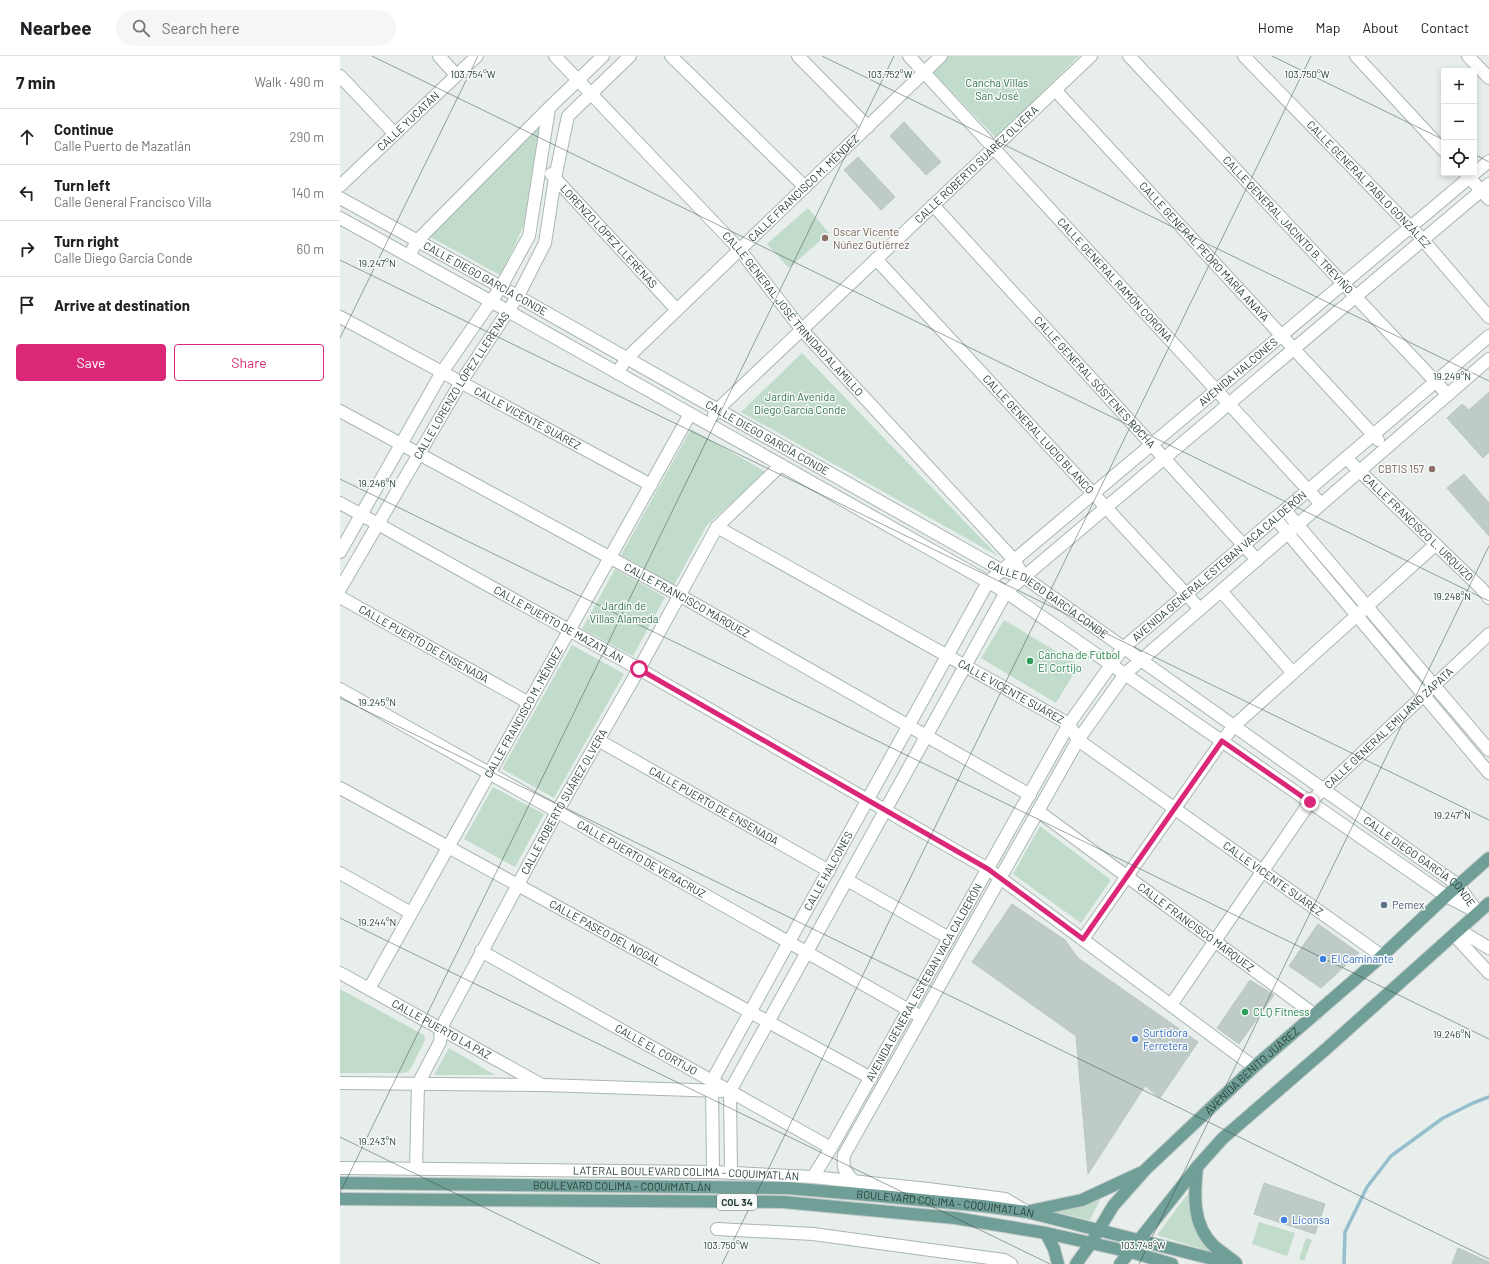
<!DOCTYPE html>
<html lang="en">
<head>
<meta charset="utf-8">
<style>
	body { margin:0; font-family:Barlow,sans-serif; background:#f6f6f6; color:#202124 }
	.controls { position:absolute; right:12px; top:12px; display:grid; overflow:hidden; border-radius:4px; box-shadow:0 2px 6px #0003 }
	.controls button { width:36px; height:36px; display:grid; place-items:center; padding:0; border:0; border-bottom:1px solid #e0e0e0; background:#fff; color:#202124; font:20px sans-serif }
	.stop { position:absolute; width:12px; height:12px; margin:-9px; border:3px solid #db2777; border-radius:50%; background:#fff }
	.stop.end { background:#db2777; border-color:#fff; box-shadow:0 1px 4px #0008 }
	.list { margin:0; padding:0; list-style:none }
	h2 { display:flex; justify-content:space-between; align-items:center; height:52px; margin:0; padding:0 16px; font-size:17px }
	h2 small { font-size:13px; font-weight:400; color:#757577 }
	.list li { display:grid; grid-template-columns:26px 1fr auto; gap:12px; align-items:center; box-sizing:border-box; height:56px; padding:0 16px; border-top:1px solid #e0e0e0 }
	.list b { display:block; font-size:15px; white-space:nowrap }
	.list p { margin:0; font-size:13px; white-space:nowrap; color:#757577 }
	.list em { font-size:13px; font-style:normal; color:#757577 }
	.actions { display:flex; gap:8px; padding:12px 16px }
	.actions a { flex:1; padding:9px 0; border:1px solid #db2777; border-radius:4px; text-align:center; font-size:14px; color:#db2777 }
	.actions .main { background:#db2777; color:#fff }
	.icon { flex:none; width:22px; height:22px; fill:none; stroke:currentColor; stroke-width:2; stroke-linecap:round; stroke-linejoin:round }
	.map { position:relative; flex:none; width:1149px; height:1208px; overflow:hidden }
	header { display:flex; align-items:center; gap:24px; box-sizing:border-box; height:56px; padding:0 20px; background:#fff; border-bottom:1px solid #e0e0e0 }
	header strong { font-size:19px }
	nav { display:flex; gap:22px; margin-inline-start:auto; font-size:14px }
	.search { width:280px; height:36px; background:#f6f6f6; display:flex; align-items:center; gap:10px; box-sizing:border-box; padding:0 14px; border-radius:22px; color:#757577; font-size:15px }
	main { display:flex }
	aside { flex:1; background:#fff }
	.map>svg:first-child { display:block }
	.green { fill:#c2dccc }
	.lines { fill:none; stroke-linecap:round; stroke-linejoin:round }
	.stream { stroke:#95bfcd; stroke-width:3.5 }
	.building { fill:#bfcbc8; stroke:#b9c7c3 }
	.minor-casing { stroke:#aab6b2; stroke-width:14 }
	.tertiary-casing { stroke:#aab6b2; stroke-width:14 }
	.primary-casing { stroke:#c3c9c8; stroke-width:14 }
	.minor { stroke:#fff; stroke-width:12 }
	.tertiary { stroke:#fff; stroke-width:12 }
	.primary { stroke:#709f97; stroke-width:12 }
	.route { stroke:#db2777; stroke-width:5 }
	.ticks { fill:none; stroke:#273f3a; stroke-width:1; stroke-opacity:0.45 }
	.education-dot { fill:#8d6e63; stroke:#f7faf9; stroke-width:1.5 }
	.leisure-dot { fill:#2e9e5b; stroke:#f7faf9; stroke-width:1.5 }
	.service-dot { fill:#5c6f8a; stroke:#f7faf9; stroke-width:1.5 }
	.shop-dot { fill:#3f7fe0; stroke:#f7faf9; stroke-width:1.5 }
	.labels { text-anchor:middle; stroke-width:3; stroke-linejoin:round; paint-order:stroke }
	.shield { fill:#f7faf9; stroke:#657773; stroke-width:1 }
	.shield-label { font-size:10px; font-weight:bold; fill:#273f3a }
	.park-label { font-size:11px; fill:#357252; stroke:#f7faf9 }
	.street-label { font-size:11px; fill:#273f3a; stroke:#f7faf9 }
	.education-label { font-size:11px; fill:#785e54; stroke:#f7faf9; text-anchor:start }
	.leisure-label { font-size:11px; fill:#27864d; stroke:#f7faf9; text-anchor:start }
	.service-label { font-size:11px; fill:#4e5e75; stroke:#f7faf9; text-anchor:start }
	.shop-label { font-size:11px; fill:#366cbe; stroke:#f7faf9; text-anchor:start }
	.ticks-label { font-size:10px; text-anchor:middle; fill:#273f3a; stroke:#f7faf9; stroke-width:3; stroke-linejoin:round; paint-order:stroke }
</style>
</head>
<body>
<header>
<strong>Nearbee</strong>
<div class="search"><svg class="icon" aria-label="search" viewBox="0 0 24 24"><circle cx="10" cy="10" r="6"/><path d="M15 15l6 6"/></svg>Search here</div>
<nav><a>Home</a><a>Map</a><a>About</a><a>Contact</a></nav>
</header>
<main>
<aside>
<h2>7 min<small>Walk · 490 m</small></h2>
<ul class="list">
<li><svg class="icon" aria-label="ahead" viewBox="0 0 24 24"><path d="M12 20V5M6 11l6-6 6 6"/></svg><div><b>Continue</b><p>Calle Puerto de Mazatlán</p></div><em>290 m</em></li>
<li><svg class="icon" aria-label="left" viewBox="0 0 24 24"><path d="M17 20v-9H6M10 6l-5 5 5 5"/></svg><div><b>Turn left</b><p>Calle General Francisco Villa</p></div><em>140 m</em></li>
<li><svg class="icon" aria-label="right" viewBox="0 0 24 24"><path d="M7 20v-9h11M14 6l5 5-5 5"/></svg><div><b>Turn right</b><p>Calle Diego García Conde</p></div><em>60 m</em></li>
<li><svg class="icon" aria-label="arrive" viewBox="0 0 24 24"><path d="M6 21V4h12l-3 4 3 4H6"/></svg><div><b>Arrive at destination</b></div></li>
</ul>
<div class="actions"><a class="main">Save</a><a>Share</a></div>
</aside>
<div class="map">
<svg width="1149" height="1208" viewBox="0 0 1149 1208">
	<rect width="100%" height="100%" fill="#e7eeeb"/>
	<path class="green" d="M 607,0 L 739,0 L 656,82 L 592,15 Z
		M 200,69 L 184,168 L 175,189 L 160,219 L 90,181 Z
		M 468,152 L 489,177 L 449,212 L 427,188 Z
		M 462,297 L 658,500 L 401,356 Z
		M 351,373 L 426,416 L 367,469 L 334,529 L 281,499 Z
		M 275,513 L 325,541 L 293,600 L 242,573 Z
		M 664,564 L 739,609 L 716,647 L 641,602 Z
		M 232,589 L 284,618 L 214,742 L 162,713 Z
		M 153,731 L 204,758 L 175,811 L 124,783 Z
		M 700,770 L 771,824 L 741,867 L 673,818 Z
		M 0,933 L 84,979 L 85,984 L 70,1014 L 65,1017 L 0,1017 Z
		M 109,992 L 155,1019 L 94,1019 Z
		M 850,1135 L 878,1198 L 817,1179 Z
		M 761,1142 L 750,1164 L 714,1156 Z
		M 919,1166 L 955,1177 L 947,1200 L 912,1188 Z
		M 966,1182 L 972,1184 L 964,1205 L 959,1203 Z"/>
	<g class="lines">
		<path class="stream" d="M 1004,1208 L 1005,1176 L 1027,1131 L 1051,1100 L 1103,1062 L 1133,1047 L 1149,1041"/>
	</g>
	<path class="building" d="M 564,66 L 601,106 L 586,119 L 550,80 Z
		M 518,101 L 555,141 L 541,154 L 504,114 Z
		M 1149,336 L 1149,396 L 1143,402 L 1107,362 L 1122,348 L 1129,354 Z
		M 1124,418 L 1149,447 L 1149,480 L 1107,432 Z
		M 672,848 L 725,884 L 738,902 L 858,986 L 820,1042 L 805,1030 L 748,1118 L 736,980 L 632,906 Z
		M 978,868 L 1019,897 L 981,932 L 949,910 Z
		M 910,924 L 934,939 L 899,988 L 877,972 Z
		M 924,1127 L 985,1148 L 975,1178 L 914,1158 Z
		M 1118,1192 L 1149,1206 L 1149,1208 L 1112,1208 Z"/>
	<g class="lines">
		<defs>
			<g id="minor">
				<path d="M 99,0 L 116,19"/>
				<path id="s1" d="M 215,0 L 400,194 L 462,274 L 674,504 L 684,521"/>
				<path d="M 331,0 L 465,131"/>
				<path d="M 458,0 L 528,71"/>
				<path id="s2" d="M 569,0 L 981,448"/>
				<path id="s3" d="M 789,0 L 1108,339"/>
				<path id="s4" d="M 904,0 L 1083,184 L 1149,261"/>
				<path d="M 1016,0 L 1104,95"/>
				<path d="M 1128,0 L 1149,22"/>
				<path d="M 0,20 L 55,78"/>
				<path id="s5" d="M 715,34 L 1038,384"/>
				<path d="M 1125,117 L 1149,143"/>
				<path id="s6" d="M 211,118 L 337,254"/>
				<path id="s7" d="M 593,149 L 917,504"/>
				<path d="M 69,200 L 77,185 L 209,52 L 263,0"/>
				<path id="s8" d="M 536,203 L 860,553"/>
				<path id="s9" d="M 0,261 L 311,429"/>
				<path id="s10" d="M 277,317 L 287,302 L 601,0"/>
				<path id="s11" d="M 0,355 L 339,539 L 690,739"/>
				<path id="s12" d="M 1006,402 L 1141,532 L 1149,542"/>
				<path id="s13" d="M 0,447 L 299,613 L 648,813 L 914,1011"/>
				<path d="M 945,454 L 1149,694"/>
				<path d="M 935,462 L 1149,717"/>
				<path id="s14" d="M 377,471 L 729,668 L 738,684 L 1042,900"/>
				<path d="M 0,496 L 102,316 L 161,231 L 189,180 L 209,52"/>
				<path id="s15" d="M 0,533 L 121,326 L 178,240 L 205,187 L 215,122 L 228,60 L 290,0"/>
				<path d="M 881,535 L 953,617"/>
				<path id="s16" d="M 0,541 L 189,647"/>
				<path id="s17" d="M 0,633 L 576,958"/>
				<path id="s18" d="M 258,684 L 489,815"/>
				<path id="s19" d="M 0,732 L 531,1022"/>
				<path id="s20" d="M 698,755 L 975,959"/>
				<path d="M 0,817 L 71,857"/>
				<path d="M 507,824 L 609,882"/>
				<path d="M 1119,874 L 1149,892"/>
				<path d="M 1114,879 L 1149,917"/>
				<path d="M 743,883 L 882,685 L 894,670 L 1095,489"/>
				<path id="s21" d="M 141,895 L 491,1092"/>
				<path id="s22" d="M 0,917 L 202,1029"/>
				<path id="s23" d="M 29,933 L 350,358"/>
				<path id="s24" d="M 831,949 L 970,746 L 1149,578"/>
				<path d="M 0,1027 L 204,1029 L 381,1035"/>
				<path id="s25" d="M 0,1112 L 373,1116 L 473,1121 L 588,1133 L 665,1143 L 687,1156"/>
				<path id="s26" d="M 76,1113 L 78,1028 L 100,986 L 101,972 L 217,756 L 299,613 L 377,471 L 441,409"/>
				<path id="s27" d="M 373,1116 L 372,1025 L 648,526 L 1149,105"/>
				<path d="M 391,1117 L 390,1035 L 666,536 L 1149,128"/>
				<path id="s28" d="M 473,1121 L 491,1092 L 729,668 L 783,592 L 1149,280"/>
				<path d="M 514,1125 C 505,1116 502,1113 504,1099 L 738,684 L 785,618 L 1149,303"/>
				<path d="M 377,1173 L 473,1178 L 664,1204 L 671,1208"/>
			</g>
			<g id="tertiary">
				<path id="s29" d="M 0,130 L 137,0"/>
				<path id="s30" d="M 0,142 L 161,231 L 661,514 L 684,521 L 1118,829 L 1138,857"/>
				<path d="M 0,162 L 152,246 L 666,536 L 1106,840 L 1135,855"/>
				<path id="s31" d="M 374,359 L 378,353 L 751,0"/>
			</g>
			<g id="primary">
				<path d="M 857,1111 C 854,1139 852,1169 874,1190 C 881,1196 889,1201 896,1207"/>
				<path id="s32" d="M 0,1127 L 447,1132 L 540,1140 L 643,1150 L 687,1156 L 893,1208"/>
				<path d="M 0,1143 L 443,1146 L 615,1162 L 706,1177 L 791,1196 L 832,1208"/>
				<path d="M 690,1155 L 742,1144 L 800,1117"/>
				<path d="M 706,1177 L 714,1193 L 718,1208"/>
				<path id="s33" d="M 736,1208 L 751,1187 L 773,1150 L 805,1114 L 914,1011 L 1042,900 L 1106,840 L 1149,802"/>
				<path d="M 780,1208 L 857,1111 L 882,1083 L 986,993 L 1149,847"/>
			</g>
		</defs>
		<use href="#minor" class="minor-casing"/>
		<use href="#tertiary" class="tertiary-casing"/>
		<use href="#primary" class="primary-casing"/>
		<use href="#minor" class="minor"/>
		<use href="#tertiary" class="tertiary"/>
		<use href="#primary" class="primary"/>
	</g>
	<g class="lines">
		<path class="route" d="M 299,613 L 648,813 L 743,883 L 882,685 L 970,746"/>
	</g>
	<path class="ticks" d="M 32,0 L 1149,545M 482,0 L 1149,325M 932,0 L 1104,84M 1134,98 L 1149,106M 0,204 L 1149,764M 0,282 L 138,0M 0,423 L 1149,983M 0,642 L 1149,1203M 0,862 L 710,1208M 0,1081 L 260,1208M 0,1137 L 554,0M 382,1208 L 971,0M 799,1208 L 1149,490"/>
	<g class="education-dot">
		<circle cx="485" cy="182" r="4"/>
		<circle cx="1092" cy="413" r="4"/>
	</g>
	<g class="leisure-dot">
		<circle cx="690" cy="605" r="4"/>
		<circle cx="905" cy="956" r="4"/>
	</g>
	<circle class="service-dot" cx="1044" cy="849" r="4"/>
	<g class="shop-dot">
		<circle cx="983" cy="903" r="4"/>
		<circle cx="795" cy="983" r="4"/>
		<circle cx="944" cy="1164" r="4"/>
	</g>
	<g class="labels">
		<rect class="shield" x="377" y="1138" width="40" height="16" rx="3"/>
		<g class="shield-label">
			<text x="397" y="1150">COL 34</text>
		</g>
		<g class="park-label">
			<text x="657" y="31">Cancha Villas<tspan x="657" dy="13">San José</tspan></text>
			<text x="460" y="345">Jardín Avenida<tspan x="460" dy="13">Diego García Conde</tspan></text>
			<text x="284" y="554">Jardín de<tspan x="284" dy="13">Villas Alameda</tspan></text>
		</g>
		<g class="street-label">
			<text dy="4" stroke="none"><textPath href="#s29" startOffset="94">CALLE YUCATÁN</textPath></text>
			<text dy="4" stroke="none"><textPath href="#s31" startOffset="363">CALLE ROBERTO SUÁREZ OLVERA</textPath></text>
			<text dy="4" stroke="none"><textPath href="#s4" startOffset="179">CALLE GENERAL PABLO GONZÁLEZ</textPath></text>
			<text dy="4" stroke="none"><textPath href="#s10" startOffset="263">CALLE FRANCISCO M. MÉNDEZ</textPath></text>
			<text dy="4" stroke="none"><textPath href="#s3" startOffset="232">CALLE GENERAL JACINTO B. TREVIÑO</textPath></text>
			<text dy="4" stroke="none"><textPath href="#s6" startOffset="85">LORENZO LÓPEZ LLERENAS</textPath></text>
			<text dy="4" stroke="none"><textPath href="#s5" startOffset="220">CALLE GENERAL PEDRO MARÍA ANAYA</textPath></text>
			<text dy="4" stroke="none"><textPath href="#s30" startOffset="166">CALLE DIEGO GARCÍA CONDE</textPath></text>
			<text dy="4" stroke="none"><textPath href="#s2" startOffset="304">CALLE GENERAL RAMÓN CORONA</textPath></text>
			<text dy="4" stroke="none"><textPath href="#s1" startOffset="351">CALLE GENERAL JOSÉ TRINIDAD ALAMILLO</textPath></text>
			<text dy="4" stroke="none"><textPath href="#s27" startOffset="988">AVENIDA HALCONES</textPath></text>
			<text dy="4" stroke="none"><textPath href="#s7" startOffset="240">CALLE GENERAL SÓSTENES ROCHA</textPath></text>
			<text dy="4" stroke="none"><textPath href="#s15" startOffset="237">CALLE LORENZO LÓPEZ LLERENAS</textPath></text>
			<text dy="4" stroke="none"><textPath href="#s9" startOffset="213">CALLE VICENTE SUÁREZ</textPath></text>
			<text dy="4" stroke="none"><textPath href="#s8" startOffset="239">CALLE GENERAL LUCIO BLANCO</textPath></text>
			<text dy="4" stroke="none"><textPath href="#s30" startOffset="490">CALLE DIEGO GARCÍA CONDE</textPath></text>
			<text dy="4" stroke="none"><textPath href="#s12" startOffset="100">CALLE FRANCISCO L. URQUIZO</textPath></text>
			<text dy="4" stroke="none"><textPath href="#s28" startOffset="740">AVENIDA GENERAL ESTEBAN VACA CALDERÓN</textPath></text>
			<text dy="4" stroke="none"><textPath href="#s11" startOffset="395">CALLE FRANCISCO MÁRQUEZ</textPath></text>
			<text dy="4" stroke="none"><textPath href="#s30" startOffset="814">CALLE DIEGO GARCÍA CONDE</textPath></text>
			<text dy="4" stroke="none"><textPath href="#s13" startOffset="250">CALLE PUERTO DE MAZATLÁN</textPath></text>
			<text dy="4" stroke="none"><textPath href="#s16" startOffset="96">CALLE PUERTO DE ENSENADA</textPath></text>
			<text dy="4" stroke="none"><textPath href="#s14" startOffset="337">CALLE VICENTE SUÁREZ</textPath></text>
			<text dy="4" stroke="none"><textPath href="#s23" startOffset="317">CALLE FRANCISCO M. MÉNDEZ</textPath></text>
			<text dy="4" stroke="none"><textPath href="#s24" startOffset="354">CALLE GENERAL EMILIANO ZAPATA</textPath></text>
			<text dy="4" stroke="none"><textPath href="#s26" startOffset="404">CALLE ROBERTO SUÁREZ OLVERA</textPath></text>
			<text dy="4" stroke="none"><textPath href="#s18" startOffset="133">CALLE PUERTO DE ENSENADA</textPath></text>
			<text dy="4" stroke="none"><textPath href="#s17" startOffset="346">CALLE PUERTO DE VERACRUZ</textPath></text>
			<text dy="4" stroke="none"><textPath href="#s30" startOffset="1270">CALLE DIEGO GARCÍA CONDE</textPath></text>
			<text dy="4" stroke="none"><textPath href="#s27" startOffset="331">CALLE HALCONES</textPath></text>
			<text dy="4" stroke="none"><textPath href="#s14" startOffset="661">CALLE VICENTE SUÁREZ</textPath></text>
			<text dy="4" stroke="none"><textPath href="#s20" startOffset="196">CALLE FRANCISCO MÁRQUEZ</textPath></text>
			<text dy="4" stroke="none"><textPath href="#s19" startOffset="302">CALLE PASEO DEL NOGAL</textPath></text>
			<text dy="4" stroke="none"><textPath href="#s28" startOffset="224">AVENIDA GENERAL ESTEBAN VACA CALDERÓN</textPath></text>
			<text dy="4" stroke="none"><textPath href="#s22" startOffset="116">CALLE PUERTO LA PAZ</textPath></text>
			<text dy="4" stroke="none"><textPath href="#s21" startOffset="201">CALLE EL CORTIJO</textPath></text>
			<text dy="4" stroke="none"><textPath href="#s33" startOffset="263">AVENIDA BENITO JUÁREZ</textPath></text>
			<text dy="4" stroke="none"><textPath href="#s25" startOffset="346">LATERAL BOULEVARD COLIMA - COQUIMATLÁN</textPath></text>
			<text dy="4" stroke="none"><textPath href="#s32" startOffset="282">BOULEVARD COLIMA - COQUIMATLÁN</textPath></text>
			<text dy="4" stroke="none"><textPath href="#s32" startOffset="606">BOULEVARD COLIMA - COQUIMATLÁN</textPath></text>
		</g>
		<g class="education-label">
			<text x="493" y="180">Oscar Vicente<tspan x="493" dy="13">Núñez Gutiérrez</tspan></text>
			<text x="1084" y="417" text-anchor="end">CBTIS 157</text>
		</g>
		<g class="leisure-label">
			<text x="698" y="603">Cancha de Fútbol<tspan x="698" dy="13">El Cortijo</tspan></text>
			<text x="913" y="960">CLQ Fitness</text>
		</g>
		<g class="service-label">
			<text x="1052" y="853">Pemex</text>
		</g>
		<g class="shop-label">
			<text x="991" y="907">El Caminante</text>
			<text x="803" y="981">Surtidora<tspan x="803" dy="13">Ferretera</tspan></text>
			<text x="952" y="1168">Liconsa</text>
		</g>
	</g>
	<g class="ticks-label">
		<text x="133" y="22">103.754°W</text>
		<text x="550" y="22">103.752°W</text>
		<text x="967" y="22">103.750°W</text>
		<text x="37" y="211">19.247°N</text>
		<text x="1112" y="324">19.249°N</text>
		<text x="37" y="431">19.246°N</text>
		<text x="1112" y="544">19.248°N</text>
		<text x="37" y="650">19.245°N</text>
		<text x="1112" y="763">19.247°N</text>
		<text x="37" y="870">19.244°N</text>
		<text x="1112" y="982">19.246°N</text>
		<text x="37" y="1089">19.243°N</text>
		<text x="386" y="1193">103.750°W</text>
		<text x="803" y="1193">103.748°W</text>
	</g>
</svg>
<div class="controls">
<button>+</button>
<button>−</button>
<button><svg class="icon" aria-label="locate" viewBox="0 0 24 24"><circle cx="12" cy="12" r="6"/><path d="M12 2v4M12 18v4M2 12h4M18 12h4"/></svg></button>
</div>
<div class="stop" style="left:299px;top:613px"></div>
<div class="stop end" style="left:970px;top:746px"></div>
</div>
</main>
</body>
</html>
